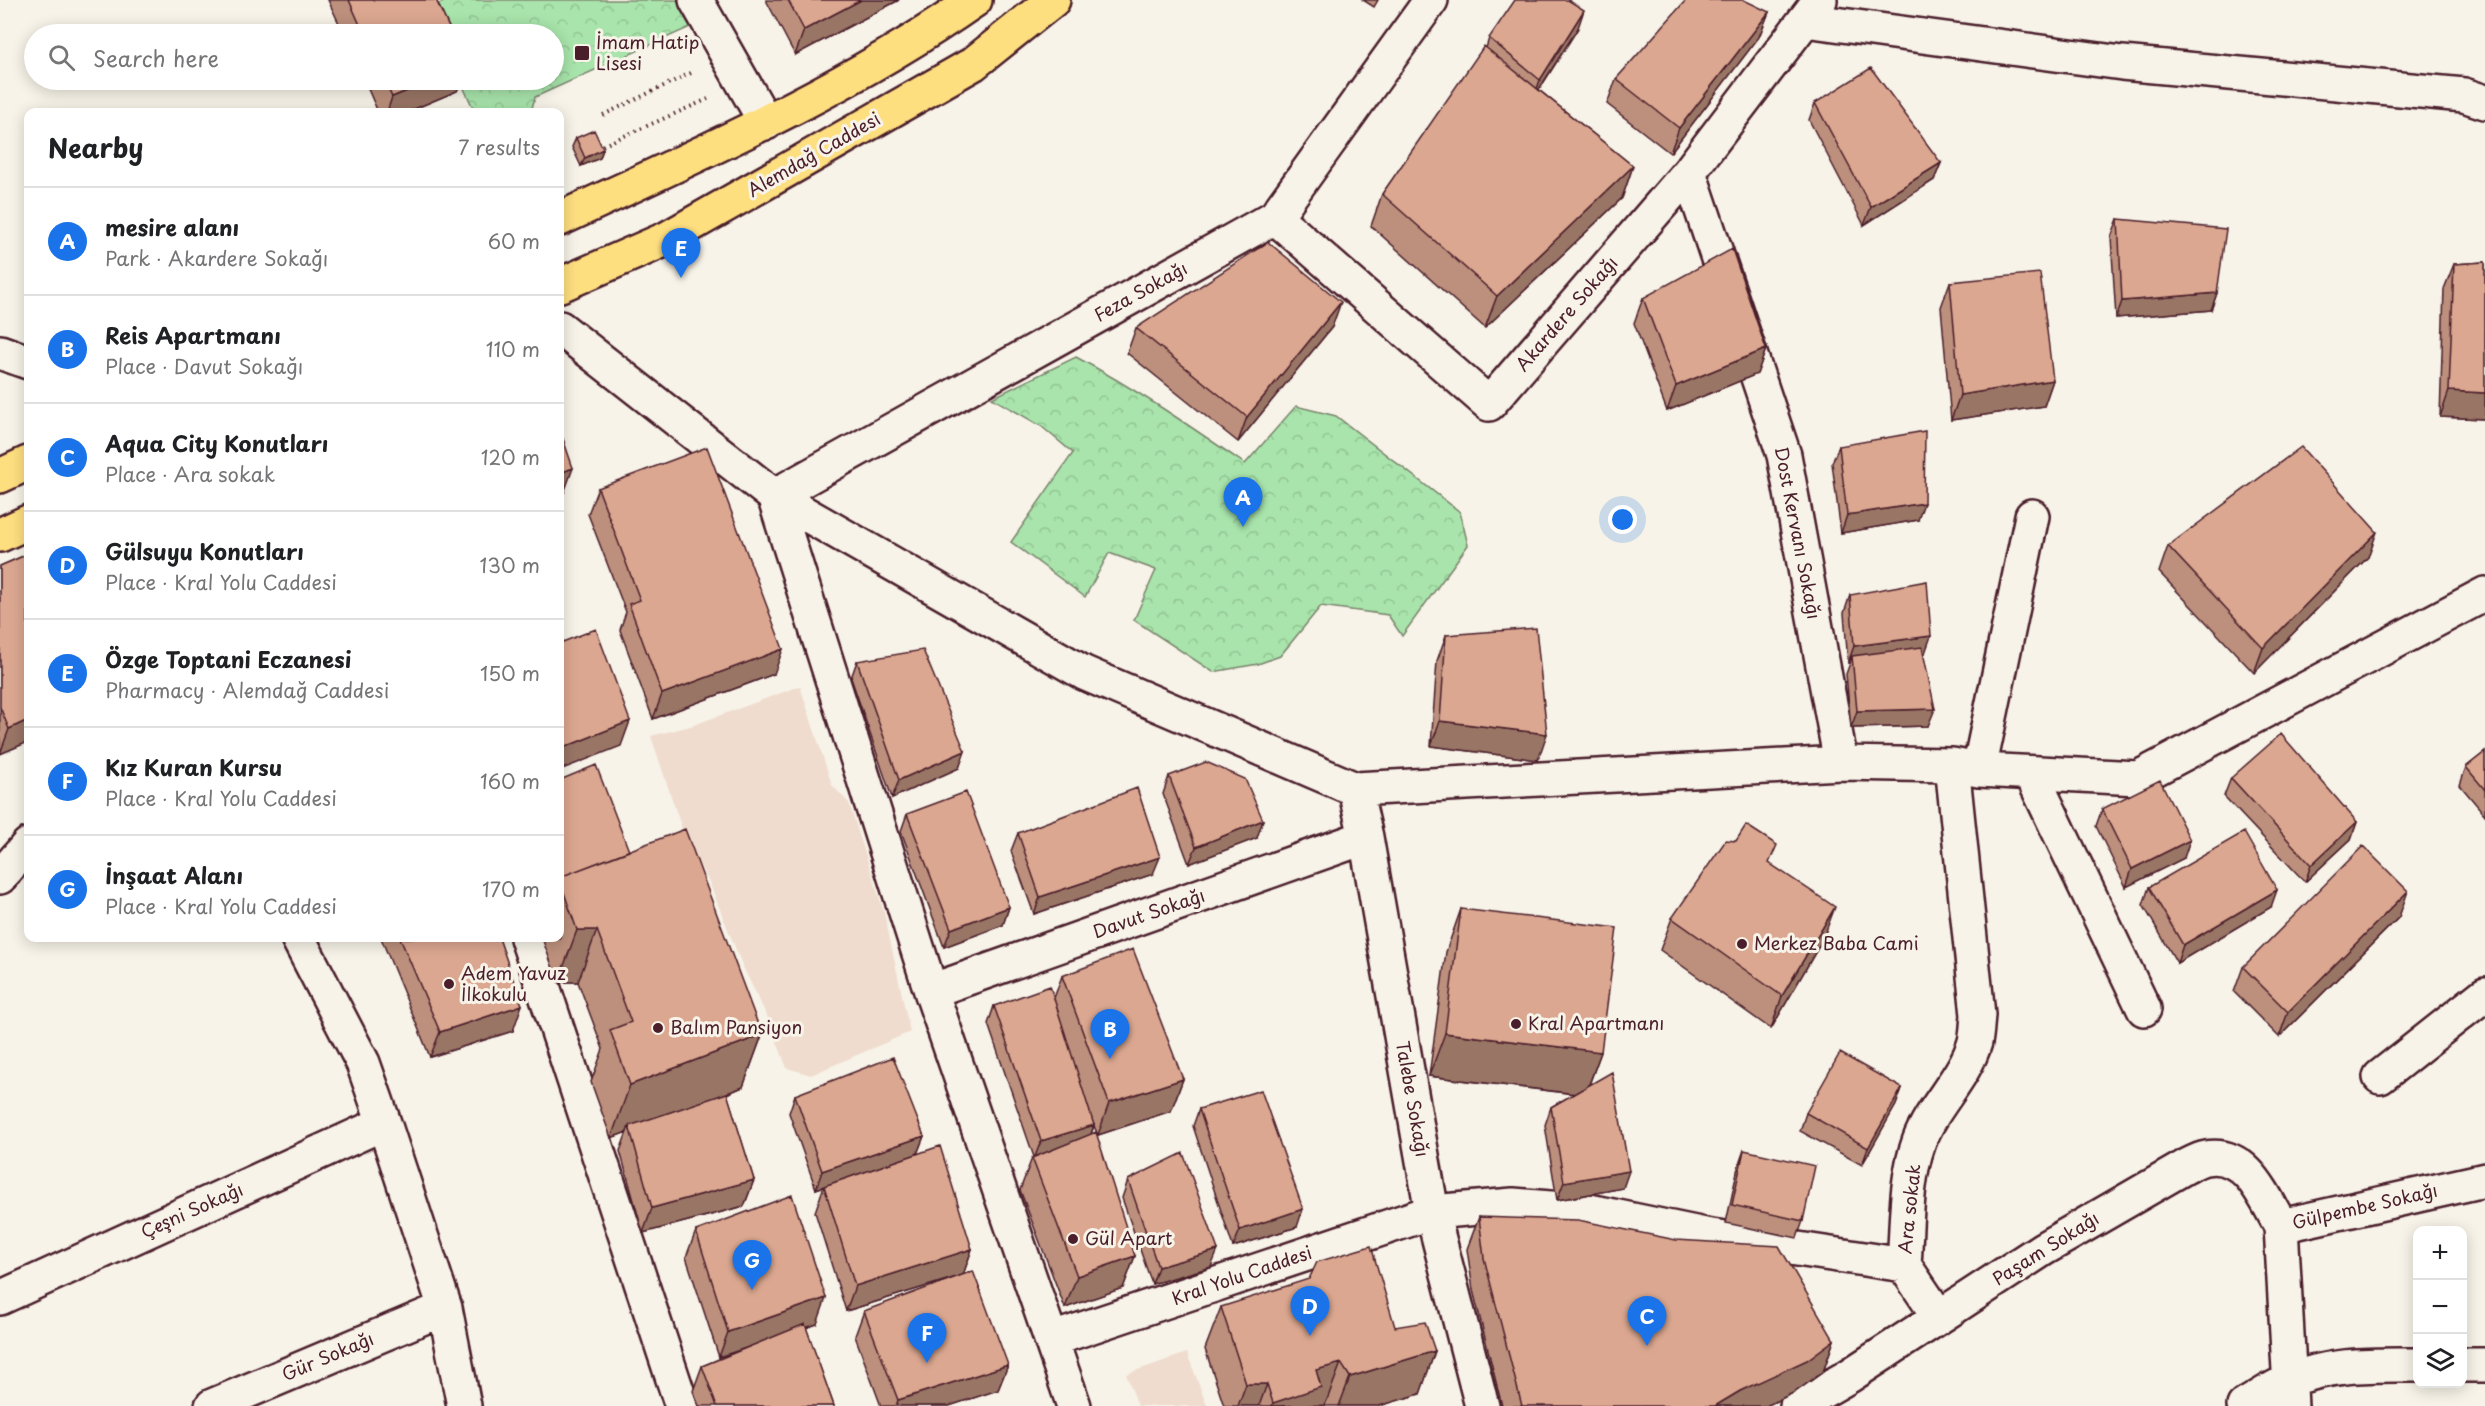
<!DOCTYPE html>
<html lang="en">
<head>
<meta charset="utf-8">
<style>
	body { margin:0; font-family:"Playpen Sans",sans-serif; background:#f6f6f6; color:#202124 }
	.controls { position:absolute; right:18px; bottom:18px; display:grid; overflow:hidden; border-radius:12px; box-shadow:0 3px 15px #0003 }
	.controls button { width:54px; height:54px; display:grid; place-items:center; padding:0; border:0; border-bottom:2px solid #e0e0e0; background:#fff; color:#202124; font:30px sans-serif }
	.you { position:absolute; left:1623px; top:520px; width:21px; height:21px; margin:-15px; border:4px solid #fff; border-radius:50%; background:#1a73e8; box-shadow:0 0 0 9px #1a73e833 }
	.badge { display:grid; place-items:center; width:39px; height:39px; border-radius:50%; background:#1a73e8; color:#fff; font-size:20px; font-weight:700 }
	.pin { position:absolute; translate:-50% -50px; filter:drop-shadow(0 2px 3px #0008) }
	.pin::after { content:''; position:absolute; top:32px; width:21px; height:18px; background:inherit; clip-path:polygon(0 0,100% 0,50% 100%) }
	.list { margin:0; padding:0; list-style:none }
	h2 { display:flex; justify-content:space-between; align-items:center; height:78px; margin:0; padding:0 24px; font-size:26px }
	h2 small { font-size:20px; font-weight:400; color:#757577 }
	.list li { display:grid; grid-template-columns:39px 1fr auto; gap:18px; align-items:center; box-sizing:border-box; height:108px; padding:0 24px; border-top:2px solid #e0e0e0 }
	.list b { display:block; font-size:22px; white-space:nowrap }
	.list p { margin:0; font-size:20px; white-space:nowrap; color:#757577 }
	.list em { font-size:20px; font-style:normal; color:#757577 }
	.icon { flex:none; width:33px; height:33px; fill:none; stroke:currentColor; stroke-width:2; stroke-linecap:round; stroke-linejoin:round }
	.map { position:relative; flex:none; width:2485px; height:1406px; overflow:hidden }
	.search { position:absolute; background:#fff; box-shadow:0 3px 15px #0003; left:24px; top:24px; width:540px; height:66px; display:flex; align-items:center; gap:15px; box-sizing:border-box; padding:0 21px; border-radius:33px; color:#757577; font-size:22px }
	.panel { position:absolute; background:#fff; box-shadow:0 3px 15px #0003; left:24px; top:108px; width:540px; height:834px; border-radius:12px }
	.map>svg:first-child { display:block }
	.built { fill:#efdcce }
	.forest { fill:url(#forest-crowns); stroke:#79826b; stroke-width:1.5 }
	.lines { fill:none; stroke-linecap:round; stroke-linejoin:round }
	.minor-casing { stroke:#4a1f2b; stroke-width:38 }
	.major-casing { stroke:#4a1f2b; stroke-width:38 }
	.path { stroke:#4a1f2b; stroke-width:4; stroke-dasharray:1.5 4.5; stroke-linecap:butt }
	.minor { stroke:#f7f3e8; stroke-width:33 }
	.major { stroke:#fedf80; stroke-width:33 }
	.wall { fill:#bc907c; stroke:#4a1f2b; stroke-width:1.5 }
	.shaded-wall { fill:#997565; stroke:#4a1f2b; stroke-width:1.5 }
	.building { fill:#dba790; stroke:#4a1f2b; stroke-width:1.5 }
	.poi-dot { fill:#4a1f2b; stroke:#f7f3e8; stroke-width:2 }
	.labels { text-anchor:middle; stroke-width:6; stroke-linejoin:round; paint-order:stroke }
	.poi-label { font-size:18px; fill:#4a1f2b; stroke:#f7f3e8; text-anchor:start }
	.street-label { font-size:18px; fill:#4a1f2b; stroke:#f7f3e8 }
</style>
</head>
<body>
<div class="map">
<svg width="2485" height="1406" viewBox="0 0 2485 1406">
	<defs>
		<pattern id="forest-crowns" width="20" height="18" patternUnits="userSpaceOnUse" patternTransform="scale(1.5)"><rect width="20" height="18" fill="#a8e4ab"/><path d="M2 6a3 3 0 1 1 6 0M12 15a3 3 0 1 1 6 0" fill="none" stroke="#92c393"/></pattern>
	</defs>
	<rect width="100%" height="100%" fill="#f7f3e8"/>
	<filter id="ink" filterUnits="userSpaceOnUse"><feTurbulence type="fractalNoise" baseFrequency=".0167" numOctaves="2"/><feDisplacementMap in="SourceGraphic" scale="12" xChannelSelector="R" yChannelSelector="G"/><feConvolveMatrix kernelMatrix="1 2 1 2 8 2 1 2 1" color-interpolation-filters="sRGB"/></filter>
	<g filter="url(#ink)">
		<path class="built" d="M 800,686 L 832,785 L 849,803 L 884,912 L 910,1032 L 811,1075 L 787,1068 L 768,1018 L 743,967 L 709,882 L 685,838 L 651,736 L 691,726 Z
			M 1187,1353 L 1207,1406 L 1138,1406 L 1126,1374 Z"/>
		<path class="forest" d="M 447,0 L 710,0 L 717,15 L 535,97 L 531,112 L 475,112 L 460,80 L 554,80 L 554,34 L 440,34 L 429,9 Z
			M 1076,357 C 1136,389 1190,426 1245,464 L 1296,406 L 1336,416 L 1460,512 L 1468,545 L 1402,636 L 1388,615 L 1321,606 L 1280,656 L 1258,664 L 1213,672 L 1134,620 L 1156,570 L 1109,553 L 1085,597 L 1011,542 L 1073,453 L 1041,426 L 992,398 Z"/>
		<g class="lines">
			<defs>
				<path id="minor" d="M 696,0 L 766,123
					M 1805,20 L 2122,63 L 2464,95 L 2485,102
					M 1689,172 L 1784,455 L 1841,763
					M 1275,217 L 1489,404 L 1689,172 L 1820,0
					M 560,328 L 774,496 L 1084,673 L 1355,789 L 1841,763 L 1952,765 L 1979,770 L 2138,778 L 2485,594
					M 0,352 L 28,362
					M 1979,770 L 2032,516
					M 2031,773 L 2144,1009
					M 1355,789 L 1366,837 L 1432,1212 L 1482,1406
					M 0,877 L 28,845
					M 298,938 L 363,1063 L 384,1123 L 445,1308 L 464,1406
					M 527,938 L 682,1406
					M 931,991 L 1366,837
					M 2380,1077 L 2485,994
					M 1904,1265 L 1939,1317
					M 0,1298 L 384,1123
					M 1053,1339 L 1432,1212 L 1513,1205 L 1589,1211 L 1705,1235 L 1904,1265 C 1907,1226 1905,1180 1919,1142 C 1932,1106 1964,1079 1975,1042 C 1977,1034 1977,1024 1978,1015 L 1952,765
					M 2462,1365 L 2485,1365
					M 212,1406 L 445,1308
					M 1074,1406 L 931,991 L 774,496 L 1275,217 L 1431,0
					M 1797,1406 L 1849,1376 L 2043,1249 L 2185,1167 C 2191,1164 2199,1159 2206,1158 C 2247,1151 2264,1197 2281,1226
					M 2244,1406 C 2259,1398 2273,1387 2289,1381 C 2329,1363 2375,1365 2418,1365
					M 2291,1406 L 2281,1226 L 2485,1180"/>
				<path id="major" d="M 560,219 C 702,153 846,90 975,0
					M 560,285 L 666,239 L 973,64 L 1053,0
					M 0,476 L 28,463
					M 0,535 L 28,522"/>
			</defs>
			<use href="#minor" class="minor-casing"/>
			<use href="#major" class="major-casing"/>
			<path class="path" d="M 603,115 L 693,72
				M 597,148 L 708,99"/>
			<use href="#minor" class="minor"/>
			<use href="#major" class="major"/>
		</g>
		<path class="wall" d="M 328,0 L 436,0 L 452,34 L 344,34 Z
			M 766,0 L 899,0 L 795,55 Z
			M 1363,0 L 1378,0 L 1374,7 Z
			M 1769,12 L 1759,37 L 1670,153 L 1607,104 L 1616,79 Z
			M 1578,28 L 1539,90 L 1633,166 L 1622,198 L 1485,328 L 1371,226 L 1382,194 L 1486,48 L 1489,38 Z
			M 364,80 L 462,80 L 457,91 L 407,112 L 378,112 Z
			M 1815,103 L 1941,163 L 1934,180 L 1864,225 L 1809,120 Z
			M 576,138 L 603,149 L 600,158 L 581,166 L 572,147 Z
			M 2118,219 L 2217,293 L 2211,310 L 2116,318 L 2111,237 Z
			M 2485,262 L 2485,419 L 2440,417 L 2444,289 L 2454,264 Z
			M 1950,282 L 2053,380 L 2044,406 L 1951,420 L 1941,307 Z
			M 1643,298 L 1766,349 L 1757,374 L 1667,411 L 1634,323 Z
			M 1332,327 L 1238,442 L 1127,353 L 1136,328 Z
			M 1839,446 L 1918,520 L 1841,533 L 1832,463 Z
			M 598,488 L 774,674 L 653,719 L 620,630 L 626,612 L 588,514 Z
			M 2168,546 L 2368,557 L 2254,673 L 2159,572 Z
			M 28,554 L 28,742 L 0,754 L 0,566 Z
			M 1850,595 L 1925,653 L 1924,654 L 1928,726 L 1851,728 L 1846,674 L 1850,663 L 1848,663 L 1844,613 Z
			M 1446,635 L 1538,760 L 1431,746 L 1437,661 Z
			M 857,661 L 965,751 L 959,768 L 892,798 L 851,678 Z
			M 2485,752 L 2485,815 L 2460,785 L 2466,767 Z
			M 1169,776 L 1257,838 L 1189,864 L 1163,794 Z
			M 2231,778 L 2357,822 L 2351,839 L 2305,882 L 2224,796 Z
			M 560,780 L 629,851 L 762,1035 L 743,1087 L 727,1094 L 754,1180 L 744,1206 L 643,1233 L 620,1151 L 627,1132 L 611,1138 L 591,1082 L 603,1049 L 578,982 L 558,982 L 542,938 L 560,938 Z
			M 2102,809 L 2184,858 L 2126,887 L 2096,826 Z
			M 907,814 L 1009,907 L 1003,925 L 944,947 L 901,831 Z
			M 1018,833 L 1153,874 L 1034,914 L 1011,851 Z
			M 1770,864 L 1823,939 L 1771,1029 L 1660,950 L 1672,918 Z
			M 2149,887 L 2271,907 L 2177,963 L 2143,905 Z
			M 1461,909 L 1601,1052 L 1589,1085 L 1623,1188 L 1557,1200 L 1545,1125 L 1551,1107 L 1574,1094 L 1429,1076 L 1446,952 Z
			M 2399,917 L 2279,1037 L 2234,992 L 2243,967 Z
			M 381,938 L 499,938 L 513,1031 L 430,1057 Z
			M 1062,976 L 1183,1079 L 1171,1111 L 1098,1135 L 1094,1126 L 1091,1134 L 1135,1256 L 1123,1288 L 1065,1308 L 1020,1190 L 1032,1158 L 1034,1157 L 988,1024 L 994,1006 L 1054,998 Z
			M 1902,1088 L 1896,1105 L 1862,1165 L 1800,1131 L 1806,1113 Z
			M 795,1095 L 924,1136 L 917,1154 L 816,1189 L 789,1113 Z
			M 1199,1109 L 1297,1227 L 1233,1247 L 1193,1126 Z
			M 1744,1150 L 1803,1221 L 1797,1238 L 1726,1223 L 1738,1167 Z
			M 1128,1180 L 1211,1267 L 1152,1284 L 1122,1198 Z
			M 824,1186 L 972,1249 L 963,1275 L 846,1311 L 815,1212 Z
			M 1479,1217 L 1834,1340 L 1823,1372 L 1795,1392 L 1766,1406 L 1502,1406 L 1473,1290 L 1467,1249 Z
			M 696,1231 L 817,1324 L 806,1328 L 834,1406 L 699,1406 L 693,1391 L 702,1366 L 746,1348 L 719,1357 L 686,1257 Z
			M 1221,1307 L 1395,1327 L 1435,1351 L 1420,1394 L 1379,1406 L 1224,1406 L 1205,1349 Z
			M 864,1311 L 1008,1365 L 998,1390 L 949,1406 L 881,1406 L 855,1336 Z"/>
		<path class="shaded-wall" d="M 861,0 L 899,0 L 795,55 L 804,30 Z
			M 1584,10 L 1578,28 L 1534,97 L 1540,80 Z
			M 1769,12 L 1759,37 L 1670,153 L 1679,128 Z
			M 434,80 L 462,80 L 457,91 L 407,112 L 387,112 L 392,97 Z
			M 603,149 L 600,158 L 581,166 L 585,158 Z
			M 1941,163 L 1934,180 L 1864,225 L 1871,207 Z
			M 1633,166 L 1622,198 L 1485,328 L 1497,296 Z
			M 2217,293 L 2211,310 L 2116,318 L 2122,301 Z
			M 1341,302 L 1332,327 L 1238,442 L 1247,417 Z
			M 1766,349 L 1757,374 L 1667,411 L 1676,386 Z
			M 2053,380 L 2044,406 L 1951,420 L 1960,395 Z
			M 2449,391 L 2485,393 L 2485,419 L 2440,417 Z
			M 573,468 L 564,493 L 560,495 L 560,473 Z
			M 1924,503 L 1918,520 L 1841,533 L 1847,515 Z
			M 2377,532 L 2368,557 L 2254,673 L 2263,648 Z
			M 1931,636 L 1925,653 L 1853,663 L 1852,656 L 1850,663 L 1848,663 L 1854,646 Z
			M 783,649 L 774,674 L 653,719 L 662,694 Z
			M 1935,709 L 1928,726 L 1851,728 L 1857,711 Z
			M 28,720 L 28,742 L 0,754 L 9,729 Z
			M 630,721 L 621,746 L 560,770 L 560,749 Z
			M 1440,721 L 1547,734 L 1538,760 L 1431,746 Z
			M 965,751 L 959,768 L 892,798 L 899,780 Z
			M 1263,820 L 1257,838 L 1189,864 L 1196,847 Z
			M 2357,822 L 2351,839 L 2305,882 L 2311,865 Z
			M 2190,840 L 2184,858 L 2126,887 L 2132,869 Z
			M 1160,857 L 1153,874 L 1034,914 L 1040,897 Z
			M 2277,890 L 2271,907 L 2177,963 L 2183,945 Z
			M 2408,891 L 2399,917 L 2279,1037 L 2288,1012 Z
			M 1009,907 L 1003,925 L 944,947 L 951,929 Z
			M 1835,907 L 1823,939 L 1771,1029 L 1782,996 Z
			M 577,930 L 597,930 L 578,982 L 558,982 Z
			M 522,1005 L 513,1031 L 430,1057 L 440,1032 Z
			M 1445,1033 L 1601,1052 L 1585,1095 L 1429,1076 Z
			M 762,1035 L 743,1087 L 630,1130 L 629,1126 L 627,1132 L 611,1138 L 630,1085 Z
			M 1183,1079 L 1171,1111 L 1098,1135 L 1109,1103 Z
			M 1902,1088 L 1896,1105 L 1862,1165 L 1868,1148 Z
			M 1094,1125 L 1088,1143 L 1034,1159 L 1041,1141 Z
			M 924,1136 L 917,1154 L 816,1189 L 822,1171 Z
			M 1629,1171 L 1623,1188 L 1557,1200 L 1564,1182 Z
			M 754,1180 L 744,1206 L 643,1233 L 652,1208 Z
			M 1303,1209 L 1297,1227 L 1233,1247 L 1240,1230 Z
			M 972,1249 L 963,1275 L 846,1311 L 855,1286 Z
			M 1218,1250 L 1211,1267 L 1152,1284 L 1158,1267 Z
			M 1135,1256 L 1123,1288 L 1065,1308 L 1077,1276 Z
			M 826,1298 L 817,1324 L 719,1357 L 728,1332 Z
			M 1834,1340 L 1823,1372 L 1795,1392 L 1766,1406 L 1715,1406 L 1740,1391 Z
			M 1435,1351 L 1420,1394 L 1379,1406 L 1339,1406 L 1350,1377 Z
			M 1341,1363 L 1325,1405 L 1272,1406 L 1273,1403 L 1316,1370 Z
			M 1008,1365 L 998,1390 L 949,1406 L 896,1406 L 898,1400 Z
			M 1246,1384 L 1267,1384 L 1259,1406 L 1238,1406 Z"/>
		<path class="building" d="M 349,0 L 436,0 L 452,34 L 364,34 Z
			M 788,0 L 861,0 L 804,30 Z
			M 1515,0 L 1568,0 L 1584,10 L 1540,80 L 1489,38 Z
			M 1686,0 L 1744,0 L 1769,12 L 1679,128 L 1616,79 Z
			M 1484,46 L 1633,166 L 1497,296 L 1382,194 Z
			M 1871,68 L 1941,163 L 1871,207 L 1815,103 Z
			M 384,80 L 434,80 L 392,97 Z
			M 594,130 L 603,149 L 585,158 L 576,138 Z
			M 2118,219 L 2226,229 L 2217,293 L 2122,301 Z
			M 1268,242 L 1341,302 L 1247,417 L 1136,328 Z
			M 1732,249 L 1766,349 L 1676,386 L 1643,298 Z
			M 2485,262 L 2485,393 L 2449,391 L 2454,264 Z
			M 2040,273 L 2053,380 L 1960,395 L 1950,282 Z
			M 560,430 L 573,468 L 560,473 Z
			M 1925,431 L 1924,503 L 1847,515 L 1839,446 Z
			M 707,447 L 783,649 L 662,694 L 629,604 L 640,600 L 598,488 Z
			M 2301,447 L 2377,532 L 2263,648 L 2168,546 Z
			M 28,554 L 28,720 L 9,729 L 0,707 L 0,566 Z
			M 1927,581 L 1931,636 L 1854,646 L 1850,595 Z
			M 1536,628 L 1547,734 L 1440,721 L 1446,635 Z
			M 596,629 L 630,721 L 560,749 L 560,643 Z
			M 1922,647 L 1935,709 L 1857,711 L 1852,656 Z
			M 923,650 L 965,751 L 899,780 L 857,661 Z
			M 2281,734 L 2357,822 L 2311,865 L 2231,778 Z
			M 2485,752 L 2485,790 L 2466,767 Z
			M 1206,762 L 1245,779 L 1263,820 L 1196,847 L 1169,776 Z
			M 596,765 L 629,851 L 560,877 L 560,780 Z
			M 2160,780 L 2190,840 L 2132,869 L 2102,809 Z
			M 1137,788 L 1160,857 L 1040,897 L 1018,833 Z
			M 966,792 L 1009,907 L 951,929 L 907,814 Z
			M 1746,825 L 1777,845 L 1769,863 L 1835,907 L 1782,996 L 1672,918 L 1726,840 L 1736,841 Z
			M 685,829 L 762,1035 L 630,1085 L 610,1030 L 631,1022 L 597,930 L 577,930 L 560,881 L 560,877 Z
			M 2244,832 L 2277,890 L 2183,945 L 2149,887 Z
			M 2363,846 L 2408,891 L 2288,1012 L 2243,967 Z
			M 1461,909 L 1617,928 L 1601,1052 L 1445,1033 Z
			M 400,938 L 499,938 L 522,1005 L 440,1032 Z
			M 1133,949 L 1183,1079 L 1109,1103 L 1062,976 Z
			M 1050,986 L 1094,1125 L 1041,1141 L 994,1006 Z
			M 1840,1053 L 1902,1088 L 1868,1148 L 1806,1113 Z
			M 893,1057 L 924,1136 L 822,1171 L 795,1095 Z
			M 1612,1072 L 1629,1171 L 1564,1182 L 1551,1107 Z
			M 1261,1090 L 1303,1209 L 1240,1230 L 1199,1109 Z
			M 727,1093 L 754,1180 L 652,1208 L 629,1126 Z
			M 1096,1132 L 1135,1256 L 1077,1276 L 1032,1158 Z
			M 940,1146 L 972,1249 L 855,1286 L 824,1186 Z
			M 1744,1150 L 1815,1166 L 1803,1221 L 1732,1205 Z
			M 1183,1153 L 1218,1250 L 1158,1267 L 1128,1180 Z
			M 792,1195 L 826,1298 L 728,1332 L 696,1231 Z
			M 1479,1217 L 1578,1220 L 1676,1240 L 1779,1246 L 1834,1340 L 1807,1360 L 1740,1391 L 1715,1406 L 1522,1406 L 1484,1258 Z
			M 1371,1246 L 1395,1327 L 1425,1322 L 1435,1351 L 1350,1377 L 1341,1363 L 1316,1370 L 1321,1387 L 1273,1403 L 1267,1384 L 1246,1384 L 1221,1307 L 1309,1279 L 1317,1262 Z
			M 973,1271 L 1008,1365 L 898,1400 L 864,1311 Z
			M 805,1324 L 834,1406 L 717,1406 L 702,1366 Z"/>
	</g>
	<g class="poi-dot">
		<rect x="574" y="45" width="16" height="16" rx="3"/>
		<circle cx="1742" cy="944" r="6"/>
		<circle cx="449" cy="984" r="6"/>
		<circle cx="1516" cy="1024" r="6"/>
		<circle cx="658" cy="1028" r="6"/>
		<circle cx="1073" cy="1239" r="6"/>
	</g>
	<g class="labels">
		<g class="poi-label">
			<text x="596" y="49">İmam Hatip<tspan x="596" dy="21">Lisesi</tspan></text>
			<text x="1754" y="950">Merkez Baba Cami</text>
			<text x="461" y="980">Adem Yavuz<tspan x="461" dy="21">İlkokulu</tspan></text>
			<text x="1528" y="1030">Kral Apartmanı</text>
			<text x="670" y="1034">Balım Pansiyon</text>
			<text x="1085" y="1245">Gül Apart</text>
		</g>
		<g class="street-label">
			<text transform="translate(814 155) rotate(-30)" y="6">Alemdağ Caddesi</text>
			<text transform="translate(1141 292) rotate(-29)" y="6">Feza Sokağı</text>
			<text transform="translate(1567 314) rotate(-49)" y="6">Akardere Sokağı</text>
			<text transform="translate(1797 533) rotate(79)" y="6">Dost Kervanı Sokağı</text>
			<text transform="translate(1149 914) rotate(-19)" y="6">Davut Sokağı</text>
			<text transform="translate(1412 1099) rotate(80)" y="6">Talebe Sokağı</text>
			<text transform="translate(2365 1207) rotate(-13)" y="6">Gülpembe Sokağı</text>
			<text transform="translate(1910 1209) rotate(-84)" y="6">Ara sokak</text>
			<text transform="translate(192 1211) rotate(-24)" y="6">Çeşni Sokağı</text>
			<text transform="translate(2046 1249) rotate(-32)" y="6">Paşam Sokağı</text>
			<text transform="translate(1242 1276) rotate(-19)" y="6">Kral Yolu Caddesi</text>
			<text transform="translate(328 1357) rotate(-23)" y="6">Gür Sokağı</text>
		</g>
	</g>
</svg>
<div class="controls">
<button>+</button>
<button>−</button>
<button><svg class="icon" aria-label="layers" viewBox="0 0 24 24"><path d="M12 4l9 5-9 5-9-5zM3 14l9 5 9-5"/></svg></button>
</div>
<div class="you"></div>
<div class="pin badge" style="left:1243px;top:527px">A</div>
<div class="pin badge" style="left:1110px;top:1059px">B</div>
<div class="pin badge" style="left:1647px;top:1346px">C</div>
<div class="pin badge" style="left:1310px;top:1336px">D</div>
<div class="pin badge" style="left:681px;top:278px">E</div>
<div class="pin badge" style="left:927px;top:1363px">F</div>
<div class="pin badge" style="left:752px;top:1290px">G</div>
<div class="search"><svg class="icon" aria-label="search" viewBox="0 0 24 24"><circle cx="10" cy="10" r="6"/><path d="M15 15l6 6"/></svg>Search here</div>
<section class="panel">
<h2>Nearby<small>7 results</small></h2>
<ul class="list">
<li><span class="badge">A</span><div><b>mesire alanı</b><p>Park · Akardere Sokağı</p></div><em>60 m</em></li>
<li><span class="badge">B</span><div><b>Reis Apartmanı</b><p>Place · Davut Sokağı</p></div><em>110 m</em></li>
<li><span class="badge">C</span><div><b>Aqua City Konutları</b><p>Place · Ara sokak</p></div><em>120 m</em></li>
<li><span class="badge">D</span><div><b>Gülsuyu Konutları</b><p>Place · Kral Yolu Caddesi</p></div><em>130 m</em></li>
<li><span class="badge">E</span><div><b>Özge Toptani Eczanesi</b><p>Pharmacy · Alemdağ Caddesi</p></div><em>150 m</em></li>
<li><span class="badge">F</span><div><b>Kız Kuran Kursu</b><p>Place · Kral Yolu Caddesi</p></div><em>160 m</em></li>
<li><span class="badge">G</span><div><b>İnşaat Alanı</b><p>Place · Kral Yolu Caddesi</p></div><em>170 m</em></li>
</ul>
</section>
</div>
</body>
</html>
